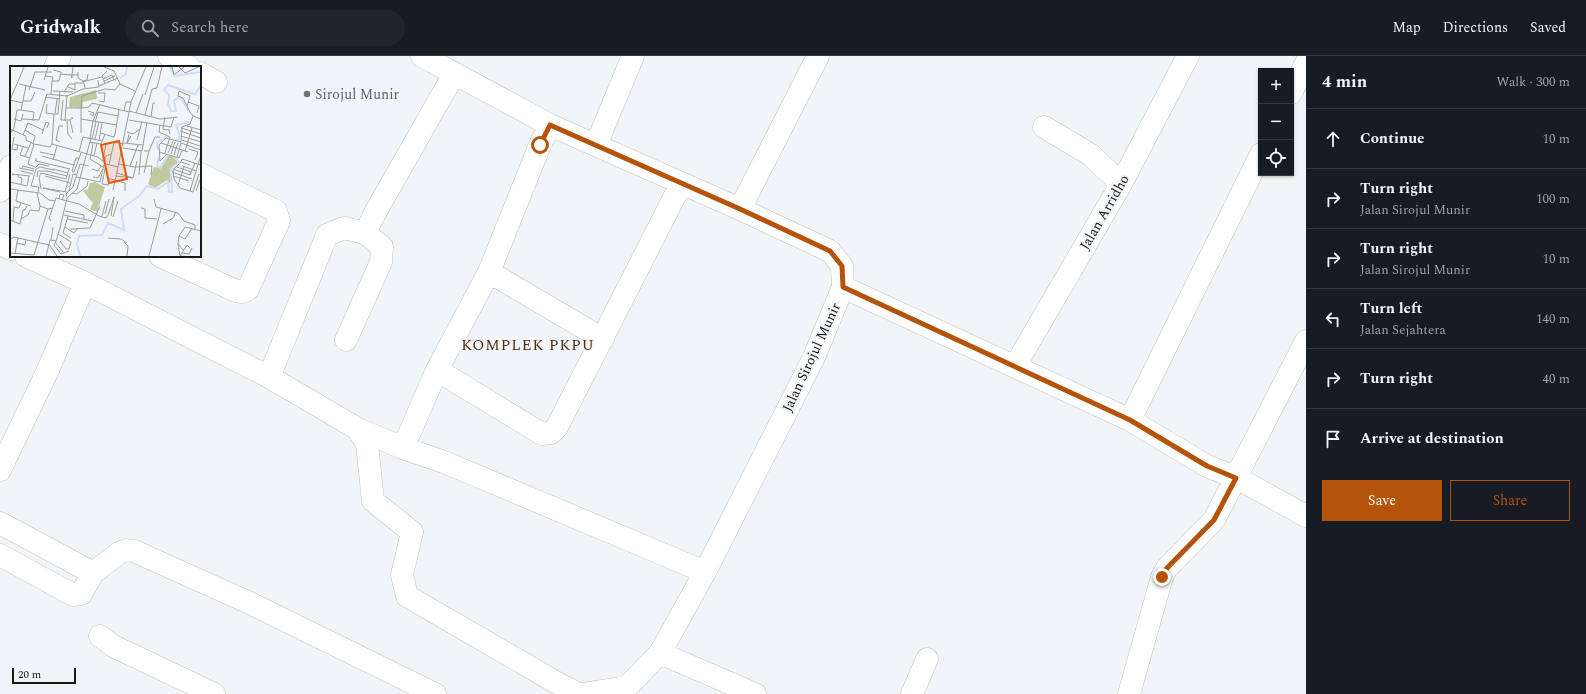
<!DOCTYPE html>
<html lang="en">
<head>
<meta charset="utf-8">
<style>
	body { margin:0; font-family:Spectral,serif; background:#20242c; color:#f1f3f6 }
	.controls { position:absolute; right:12px; top:12px; display:grid; overflow:hidden; border-radius:0px; box-shadow:0 1px 3px #0004 }
	.controls button { width:36px; height:36px; display:grid; place-items:center; padding:0; border:0; border-bottom:1px solid #363941; background:#171b24; color:#f1f3f6; font:20px sans-serif }
	.scale { position:absolute; left:12px; bottom:10px; width:64px; box-sizing:border-box; padding-left:4px; border:2px solid #171819; border-top:0; font-size:11px; line-height:14px; white-space:nowrap; color:#171819; -webkit-text-stroke:3px #f2f5f7; paint-order:stroke }
	.stop { position:absolute; width:12px; height:12px; margin:-9px; border:3px solid #b45309; border-radius:50%; background:#fff }
	.stop.end { background:#b45309; border-color:#fff; box-shadow:0 1px 4px #0008 }
	.list { margin:0; padding:0; list-style:none }
	h2 { display:flex; justify-content:space-between; align-items:center; height:52px; margin:0; padding:0 16px; font-size:17px }
	h2 small { font-size:13px; font-weight:400; color:#9ea1a6 }
	.list li { display:grid; grid-template-columns:26px 1fr auto; gap:12px; align-items:center; box-sizing:border-box; height:60px; padding:0 16px; border-top:1px solid #363941 }
	.list b { display:block; font-size:15px; white-space:nowrap }
	.list p { margin:0; font-size:13px; white-space:nowrap; color:#9ea1a6 }
	.list em { font-size:13px; font-style:normal; color:#9ea1a6 }
	.actions { display:flex; gap:8px; padding:12px 16px }
	.actions a { flex:1; padding:9px 0; border:1px solid #b45309; border-radius:0px; text-align:center; font-size:14px; color:#b45309 }
	.actions .main { background:#b45309; color:#fff }
	.icon { flex:none; width:22px; height:22px; fill:none; stroke:currentColor; stroke-width:2; stroke-linecap:round; stroke-linejoin:round }
	.map { position:relative; flex:none; width:1306px; height:638px; overflow:hidden }
	header { display:flex; align-items:center; gap:24px; box-sizing:border-box; height:56px; padding:0 20px; background:#171b24; border-bottom:1px solid #363941 }
	header strong { font-size:19px }
	nav { display:flex; gap:22px; margin-inline-start:auto; font-size:14px }
	.search { width:280px; height:36px; background:#20242c; display:flex; align-items:center; gap:10px; box-sizing:border-box; padding:0 14px; border-radius:22px; color:#9ea1a6; font-size:15px }
	main { display:flex }
	aside { flex:1; background:#171b24 }
	.map>svg:first-child { display:block }
	.lines { fill:none; stroke-linecap:round; stroke-linejoin:round }
	.street-casing { stroke:#bfc1c3; stroke-width:23 }
	.street { stroke:#fff; stroke-width:22 }
	.route { stroke:#b45309; stroke-width:5 }
	.worship-dot { fill:#6b7280; stroke:#f2f5f7; stroke-width:1.5 }
	.labels { text-anchor:middle; stroke-width:4; stroke-linejoin:round; paint-order:stroke }
	.worship-label { font-size:14px; fill:#5b616d; stroke:#f2f5f7; text-anchor:start }
	.street-label { font-size:14px; fill:#171819; stroke:#f2f5f7 }
	.neighbourhood-label { font-size:15px; letter-spacing:1px; fill:#4b2d11; stroke:#f2f5f7 }
	.inset-river { fill:none; stroke:#cfddfb; stroke-width:2 }
	.inset-road { fill:none; stroke:#9a9d9e; stroke-width:1 }
	.view { fill:#e8590c; fill-opacity:0.15; stroke:#e8590c; stroke-width:2 }
	.inset-edge { fill:none; stroke:#171819; stroke-width:2 }
</style>
</head>
<body>
<header>
<strong>Gridwalk</strong>
<div class="search"><svg class="icon" aria-label="search" viewBox="0 0 24 24"><circle cx="10" cy="10" r="6"/><path d="M15 15l6 6"/></svg>Search here</div>
<nav><a>Map</a><a>Directions</a><a>Saved</a></nav>
</header>
<main>
<div class="map">
<svg width="1306" height="638" viewBox="0 0 1306 638">
	<rect width="100%" height="100%" fill="#f2f5f7"/>
	<g class="lines">
		<defs>
			<path id="street" d="M 169,0 L 189,11
				M 422,0 L 550,69 L 740,153 L 830,195 L 842,210 L 843,231 L 814,301 L 705,516 L 660,597 L 627,631 L 582,638
				M 55,11 L 60,0
				M 200,17 L 216,26
				M 1291,37 L 1306,7
				M 1044,71 L 1091,99 L 1121,128
				M 596,89 L 633,0
				M 0,135 L 11,110
				M 740,153 L 818,0
				M 0,188 L 11,193
				M 26,200 L 85,227 L 269,321 L 358,373 L 403,392 L 444,406 L 705,516
				M 160,200 L 236,235 L 243,236 L 248,233 L 279,165 L 276,155 L 200,118
				M 489,216 L 603,283
				M 843,231 L 1130,364 L 1207,410 L 1237,422 L 1306,460
				M 346,284 L 381,206 L 382,191 L 365,177
				M 1015,310 L 1121,128 L 1188,0
				M 437,314 L 542,378 L 551,377 L 557,371 L 681,128
				M 269,321 L 327,179 L 344,172 L 365,177 L 376,155 L 454,18
				M 1130,364 L 1261,98
				M 358,373 L 367,388 L 373,445 L 412,476 L 402,519 L 407,540 L 557,627 L 579,638
				M 403,392 L 437,314 L 489,216 L 540,89 L 550,69
				M 0,414 L 48,314 L 85,227
				M 0,467 L 93,517
				M 0,499 L 73,539 L 81,538 L 93,517 L 119,497 L 126,494 L 134,495 L 252,548 L 435,638
				M 100,580 L 113,590 L 214,638
				M 660,597 L 755,638
				M 912,638 L 927,603
				M 1129,638 L 1162,521 L 1167,512 L 1214,464 L 1306,285"/>
		</defs>
		<use href="#street" class="street-casing"/>
		<use href="#street" class="street"/>
	</g>
	<g class="lines">
		<path class="route" d="M 540,89 L 550,69 L 740,153 L 830,195 L 842,210 L 843,231 L 1130,364 L 1207,410 L 1236,422 L 1214,464 L 1167,512 L 1162,521"/>
	</g>
	<circle class="worship-dot" cx="307" cy="38" r="4"/>
	<g class="labels">
		<g class="worship-label">
			<text x="315" y="43">Sirojul Munir</text>
		</g>
		<g class="street-label">
			<text transform="translate(1104 156) rotate(-60)" y="5">Jalan Arridho</text>
			<text transform="translate(811 301) rotate(-65)" y="5">Jalan Sirojul Munir</text>
		</g>
		<g class="neighbourhood-label">
			<text x="528" y="294">KOMPLEK PKPU</text>
		</g>
	</g>
	<g transform="translate(10 10)">
		<rect width="191" height="191" fill="#f2f5f7"/>
		<path d="M 86,24 L 87,33 L 73,36 L 72,42 L 59,41 L 60,31 ZM 157,90 L 162,90 L 168,96 L 160,104 L 161,115 L 159,117 L 157,114 L 145,122 L 138,118 L 144,101 L 151,102 ZM 85,116 L 95,121 L 87,146 L 80,143 L 83,137 L 73,125 L 78,123 L 80,117 Z" fill="#c2c9a0"/>
		<path class="inset-river" d="M 160,1 L 164,10 L 191,6M 110,12 L 116,8 L 117,1M 180,47 L 170,31 L 164,34 L 166,45 L 161,45 L 158,38 L 159,29 L 154,24 L 158,19 L 185,28 L 191,19M 167,74 L 170,71 L 166,59 L 179,56M 148,84 L 147,77 L 157,70M 149,91 L 147,99 L 150,102 L 158,89M 70,190 L 67,178 L 69,170 L 92,169 L 98,157 L 114,164 L 111,143 L 129,130 L 137,120 L 148,123 L 158,116 L 159,126 L 162,126 L 161,103 L 169,96 L 165,91"/>
		<path class="inset-road" d="M 94,1 L 104,5 L 110,18 L 125,25M 162,1 L 164,9 L 174,1M 169,1 L 175,7 L 188,1M 50,8 L 62,9 L 63,1M 61,9 L 62,12 L 62,9 L 68,9 L 68,6M 68,9 L 68,12 L 73,15 L 77,14 L 78,8M 35,10 L 43,11 L 42,15M 93,13 L 102,9 L 104,14M 34,14 L 38,1M 94,15 L 105,10M 72,16 L 92,11M 9,18 L 35,24M 95,18 L 92,10 L 97,5M 89,20 L 108,12M 58,21 L 65,24 L 65,17 L 74,17 L 75,22M 19,24 L 25,6 L 42,6M 43,25 L 63,26M 54,26 L 59,18 L 65,18M 88,27 L 95,27 L 94,36 L 89,35M 41,28 L 42,15 L 49,15 L 51,6 L 43,4M 135,29 L 144,1M 72,30 L 71,42 L 79,41 L 82,37 L 119,46M 72,30 L 95,23 L 105,24 L 110,18M 35,31 L 50,33M 36,31 L 37,28 L 57,30 L 73,23 L 89,21 L 88,14M 47,33 L 45,48 L 48,48M 0,34 L 13,37M 0,34 L 14,1M 53,34 L 51,54 L 60,54M 13,35 L 21,35 L 25,26M 178,36 L 189,40 L 187,47M 37,38 L 36,47 L 44,48 L 42,78M 177,40 L 180,30 L 169,25 L 168,30 L 173,32 L 180,46 L 183,50 L 191,53M 56,42 L 71,42 L 71,53 L 107,59M 11,44 L 16,20M 11,44 L 24,46 L 23,55M 78,45 L 84,47 L 83,50 L 80,48M 114,45 L 116,36 L 121,36M 119,45 L 150,53 L 168,51M 126,47 L 133,28M 48,48 L 50,25M 135,49 L 142,23 L 147,22 L 152,1M 141,51 L 143,37 L 145,37M 155,51 L 153,63 L 159,64 L 160,68M 61,52 L 63,52 L 60,54 L 63,67M 4,53 L 11,55 L 13,48M 12,53 L 29,54 L 36,31M 119,54 L 161,61 L 164,51M 55,55 L 57,29M 57,55 L 58,68 L 62,73M 83,55 L 90,38M 85,56 L 88,46 L 108,50M 150,59 L 149,66 L 160,71 L 155,87M 177,60 L 191,64M 171,62 L 191,68M 0,63 L 16,70 L 16,74 L 24,78 L 40,81 L 42,78 L 88,91 L 96,98 L 108,101 L 121,36 L 136,1M 15,64 L 25,70 L 23,78M 170,65 L 191,72M 117,66 L 123,68 L 130,63M 71,67 L 71,53M 90,67 L 104,71 L 105,68M 0,68 L 4,62 L 7,44 L 11,44M 32,68 L 36,56 L 39,57 L 37,62M 105,68 L 109,44M 119,68 L 117,77 L 121,70M 13,69 L 18,57 L 33,64M 171,70 L 191,76M 4,71 L 2,83 L 7,84 L 8,79M 80,72 L 83,55M 82,73 L 86,56M 85,73 L 89,56M 89,74 L 92,57M 127,74 L 132,55M 172,74 L 190,80M 50,76 L 46,74 L 49,60 L 53,60M 80,76 L 91,78 L 95,68M 114,77 L 133,79M 151,77 L 178,86M 4,78 L 18,82M 24,78 L 18,98 L 25,101M 13,81 L 10,89 L 20,92M 113,82 L 132,85 L 137,56M 179,83 L 188,86 L 185,94M 134,85 L 139,85 L 134,107M 139,85 L 145,71 L 150,71M 175,85 L 182,62M 30,86 L 44,89M 69,86 L 73,71 L 92,75M 149,86 L 169,92 L 172,84M 158,87 L 163,75M 157,88 L 150,95 L 149,79 L 156,72 L 171,76 L 172,61 L 180,58 L 183,50M 161,88 L 165,76M 81,89 L 80,93 L 93,101M 81,89 L 83,77M 84,89 L 87,77M 164,89 L 168,77M 15,90 L 21,77M 32,90 L 64,99M 167,91 L 171,77 L 191,84M 26,92 L 26,95 L 60,103M 69,92 L 66,92 L 62,105 L 64,106 L 71,87M 43,94 L 47,80M 93,95 L 96,77M 171,96 L 172,93 L 191,99M 96,98 L 92,118 L 99,119M 109,98 L 124,101 L 142,100 L 141,109M 99,99 L 104,76 L 114,78M 180,99 L 171,96 L 163,104 L 164,113 L 170,122 L 183,126 L 189,108M 120,100 L 128,79M 173,100 L 186,105M 167,101 L 181,106M 9,102 L 24,105M 12,102 L 13,100 L 24,103M 25,102 L 29,98 L 39,100M 43,103 L 58,107M 82,103 L 88,105 L 91,100M 163,103 L 180,109 L 185,97M 11,105 L 23,108M 37,105 L 57,110M 162,106 L 182,113M 107,107 L 123,112M 8,108 L 8,111 L 12,112 L 11,118M 4,109 L 2,108 L 20,110M 129,109 L 131,85M 35,110 L 60,117M 106,110 L 123,112M 163,110 L 179,115M 27,111 L 28,105 L 37,105M 29,111 L 31,107 L 56,113 L 59,103M 29,111 L 31,123M 66,111 L 90,116 L 96,90 L 101,88M 83,111 L 88,112 L 93,103M 97,112 L 115,117 L 115,125M 123,112 L 127,95M 0,116 L 17,120 L 19,110M 168,119 L 174,101M 33,122 L 57,126M 33,122 L 50,126M 0,123 L 30,127 L 39,134 L 45,135 L 46,132 L 69,138 L 89,150 L 96,152 L 98,149M 8,124 L 6,135 L 21,140M 103,124 L 108,101M 59,125 L 63,108 L 67,109M 180,125 L 191,89M 186,125 L 191,111M 28,126 L 29,121 L 21,120 L 26,103 L 30,101 L 44,104M 55,126 L 60,108M 27,127 L 30,140M 62,127 L 67,128 L 77,120 L 78,115M 57,131 L 56,128 L 63,121 L 70,98 L 79,100M 49,133 L 50,128 L 54,129 L 52,134M 144,133 L 146,141 L 168,147 L 174,155 L 185,159 L 185,163M 131,142 L 135,143 L 135,152 L 147,153M 55,145 L 74,149 L 74,153M 95,148 L 99,133M 54,149 L 82,155M 98,149 L 104,131 L 101,150M 58,150 L 53,167 L 61,172M 92,150 L 96,135M 103,151 L 108,135M 11,153 L 18,149 L 20,144 L 29,145 L 30,140 L 38,143 L 43,142M 57,153 L 78,157M 0,154 L 10,158 L 13,144 L 15,144 L 17,140M 3,155 L 4,141 L 9,142 L 11,137M 41,155 L 39,152 L 45,135M 153,158 L 163,152 L 166,146M 55,161 L 64,167 L 67,163M 61,163 L 80,162 L 90,140M 48,168 L 61,176 L 59,183 L 56,183 L 50,175M 169,170 L 175,173 L 182,162M 98,172 L 111,173 L 117,177M 0,174 L 4,171 L 39,179M 41,174 L 43,161M 46,175 L 44,179 L 51,188 L 59,185M 45,176 L 54,187M 114,176 L 118,180 L 117,190M 6,177 L 15,179 L 16,174M 39,178 L 47,190M 168,178 L 170,190M 173,184 L 168,178 L 169,170 L 175,161 L 191,165M 0,187 L 24,189 L 38,143M 172,187 L 179,188 L 182,182M 5,188 L 8,172M 36,190 L 40,174 L 46,175 L 50,162 L 57,132 L 67,123 L 81,72M 139,190 L 151,143M 170,190 L 177,179 L 180,182"/>
		<path class="view" d="M 109,75 L 117,113 L 99,117 L 91,79 Z"/>
		<rect width="191" height="191" class="inset-edge"/>
	</g>
</svg>
<div class="controls">
<button>+</button>
<button>−</button>
<button><svg class="icon" aria-label="locate" viewBox="0 0 24 24"><circle cx="12" cy="12" r="6"/><path d="M12 2v4M12 18v4M2 12h4M18 12h4"/></svg></button>
</div>
<div class="scale">20 m</div>
<div class="stop" style="left:540px;top:89px"></div>
<div class="stop end" style="left:1162px;top:521px"></div>
</div>
<aside>
<h2>4 min<small>Walk · 300 m</small></h2>
<ul class="list">
<li><svg class="icon" aria-label="ahead" viewBox="0 0 24 24"><path d="M12 20V5M6 11l6-6 6 6"/></svg><div><b>Continue</b></div><em>10 m</em></li>
<li><svg class="icon" aria-label="right" viewBox="0 0 24 24"><path d="M7 20v-9h11M14 6l5 5-5 5"/></svg><div><b>Turn right</b><p>Jalan Sirojul Munir</p></div><em>100 m</em></li>
<li><svg class="icon" aria-label="right" viewBox="0 0 24 24"><path d="M7 20v-9h11M14 6l5 5-5 5"/></svg><div><b>Turn right</b><p>Jalan Sirojul Munir</p></div><em>10 m</em></li>
<li><svg class="icon" aria-label="left" viewBox="0 0 24 24"><path d="M17 20v-9H6M10 6l-5 5 5 5"/></svg><div><b>Turn left</b><p>Jalan Sejahtera</p></div><em>140 m</em></li>
<li><svg class="icon" aria-label="right" viewBox="0 0 24 24"><path d="M7 20v-9h11M14 6l5 5-5 5"/></svg><div><b>Turn right</b></div><em>40 m</em></li>
<li><svg class="icon" aria-label="arrive" viewBox="0 0 24 24"><path d="M6 21V4h12l-3 4 3 4H6"/></svg><div><b>Arrive at destination</b></div></li>
</ul>
<div class="actions"><a class="main">Save</a><a>Share</a></div>
</aside>
</main>
</body>
</html>
